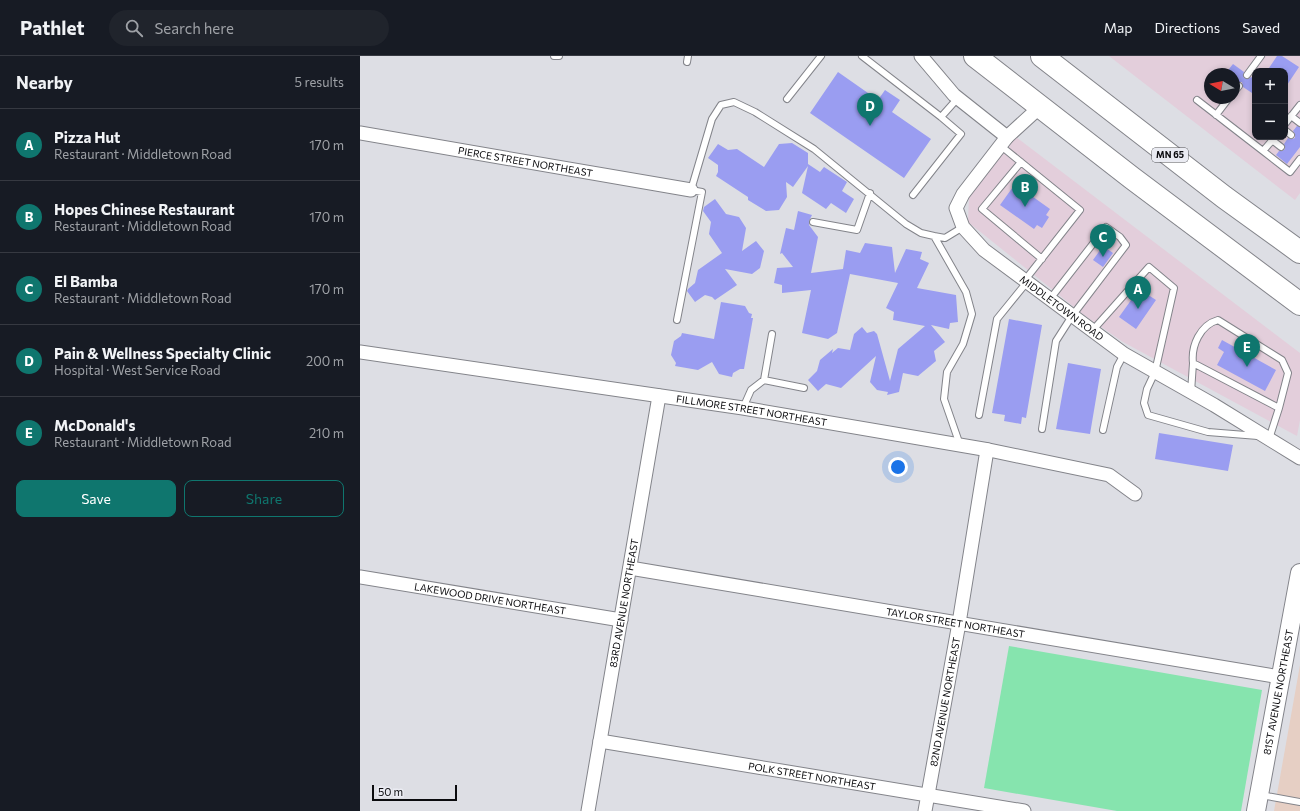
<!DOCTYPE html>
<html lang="en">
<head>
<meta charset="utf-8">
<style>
	body { margin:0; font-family:Commissioner,sans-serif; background:#20242c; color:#f1f3f6 }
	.controls { position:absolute; right:12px; top:12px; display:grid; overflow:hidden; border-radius:8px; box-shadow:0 2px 6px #0003 }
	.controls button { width:36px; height:36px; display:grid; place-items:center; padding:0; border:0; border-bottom:1px solid #363941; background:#171b24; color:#f1f3f6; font:20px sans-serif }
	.compass { position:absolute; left:844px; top:12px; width:36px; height:36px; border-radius:50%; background:#171b24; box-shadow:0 2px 6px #0003; rotate:280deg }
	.scale { position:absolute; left:12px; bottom:10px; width:85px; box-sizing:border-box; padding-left:4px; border:2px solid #0b0b0e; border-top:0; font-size:11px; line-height:14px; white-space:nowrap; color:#0b0b0e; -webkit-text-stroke:3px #eaebf2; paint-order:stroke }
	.you { position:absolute; left:538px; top:411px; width:14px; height:14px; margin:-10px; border:3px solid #fff; border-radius:50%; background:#1a73e8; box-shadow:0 0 0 6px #1a73e833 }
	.badge { display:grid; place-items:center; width:26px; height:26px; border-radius:50%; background:#0f766e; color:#fff; font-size:13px; font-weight:700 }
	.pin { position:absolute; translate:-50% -33px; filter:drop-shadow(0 1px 2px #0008) }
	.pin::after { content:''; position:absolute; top:21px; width:14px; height:12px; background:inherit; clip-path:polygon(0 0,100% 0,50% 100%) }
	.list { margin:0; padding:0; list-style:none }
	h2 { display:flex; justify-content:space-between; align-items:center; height:52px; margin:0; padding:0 16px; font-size:17px }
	h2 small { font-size:13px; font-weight:400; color:#9ea1a6 }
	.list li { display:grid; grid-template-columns:26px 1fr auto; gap:12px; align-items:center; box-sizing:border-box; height:72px; padding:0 16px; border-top:1px solid #363941 }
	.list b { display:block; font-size:15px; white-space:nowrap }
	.list p { margin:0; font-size:13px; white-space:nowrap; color:#9ea1a6 }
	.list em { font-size:13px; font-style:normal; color:#9ea1a6 }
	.actions { display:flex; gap:8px; padding:12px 16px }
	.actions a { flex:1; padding:9px 0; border:1px solid #0f766e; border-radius:8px; text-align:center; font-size:14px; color:#0f766e }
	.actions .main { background:#0f766e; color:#fff }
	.icon { flex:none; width:22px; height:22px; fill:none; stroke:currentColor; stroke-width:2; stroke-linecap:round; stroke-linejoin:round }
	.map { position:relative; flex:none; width:940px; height:755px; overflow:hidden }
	header { display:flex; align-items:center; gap:24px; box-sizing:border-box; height:56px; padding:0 20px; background:#171b24; border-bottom:1px solid #363941 }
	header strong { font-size:19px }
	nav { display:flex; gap:22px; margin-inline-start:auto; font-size:14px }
	.search { width:280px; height:36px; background:#20242c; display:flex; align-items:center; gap:10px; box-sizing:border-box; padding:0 14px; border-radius:22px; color:#9ea1a6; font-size:15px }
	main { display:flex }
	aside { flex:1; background:#171b24 }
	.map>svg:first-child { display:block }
	.commercial { fill:#e3cedb; fill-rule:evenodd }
	.education { fill:#e6cfc4 }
	.green { fill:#86e4ae }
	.building { fill:#9a9df1 }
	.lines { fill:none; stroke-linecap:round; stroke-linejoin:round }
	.lane-casing { stroke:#83848a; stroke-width:8 }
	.street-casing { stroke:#83848a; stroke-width:15 }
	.secondary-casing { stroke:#83848a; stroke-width:20 }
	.highway-casing { stroke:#83848a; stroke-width:24 }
	.lane { stroke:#fff; stroke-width:6 }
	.street { stroke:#fff; stroke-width:13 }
	.secondary { stroke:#fff; stroke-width:18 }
	.highway { stroke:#fff; stroke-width:22 }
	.labels { text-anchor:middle; stroke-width:3.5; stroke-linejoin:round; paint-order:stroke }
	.shield { fill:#eaebf2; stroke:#4e4e52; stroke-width:1 }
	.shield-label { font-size:9px; font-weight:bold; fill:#0b0b0e }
	.street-label { font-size:10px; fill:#0b0b0e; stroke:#eaebf2 }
</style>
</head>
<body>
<header>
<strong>Pathlet</strong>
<div class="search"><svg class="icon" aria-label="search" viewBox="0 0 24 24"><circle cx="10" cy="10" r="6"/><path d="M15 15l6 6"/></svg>Search here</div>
<nav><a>Map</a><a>Directions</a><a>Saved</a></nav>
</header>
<main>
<aside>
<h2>Nearby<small>5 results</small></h2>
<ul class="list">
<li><span class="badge">A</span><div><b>Pizza Hut</b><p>Restaurant · Middletown Road</p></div><em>170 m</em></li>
<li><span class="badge">B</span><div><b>Hopes Chinese Restaurant</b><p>Restaurant · Middletown Road</p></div><em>170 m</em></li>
<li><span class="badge">C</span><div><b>El Bamba</b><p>Restaurant · Middletown Road</p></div><em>170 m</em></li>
<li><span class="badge">D</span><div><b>Pain &amp; Wellness Specialty Clinic</b><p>Hospital · West Service Road</p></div><em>200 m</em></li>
<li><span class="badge">E</span><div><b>McDonald's</b><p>Restaurant · Middletown Road</p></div><em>210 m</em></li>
</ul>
<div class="actions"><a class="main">Save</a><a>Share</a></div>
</aside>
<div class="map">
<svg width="940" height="755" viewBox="0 0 940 755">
	<rect width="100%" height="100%" fill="#dddee4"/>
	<path class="commercial" d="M 749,0 L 940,0 L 940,137 L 935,144 ZM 895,15 L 925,15 L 925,81 L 895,81 ZM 850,18 L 874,18 L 874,42 L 850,42 Z
		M 656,81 L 940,297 L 940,364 L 937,380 L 763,286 L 724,259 L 608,166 L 609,141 Z"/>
	<path class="education" d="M 940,609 L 940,755 L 914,755 Z"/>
	<path class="green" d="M 649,590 L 902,634 L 881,755 L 757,755 L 624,732 Z"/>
	<path class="building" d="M 917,0 L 922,0 L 939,11 L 925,32 L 925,15 L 907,15 Z
		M 873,8 L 884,16 L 883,19 L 884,22 L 888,23 L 891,21 L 895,24 L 895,39 L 883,31 L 882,26 L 877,26 L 874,23 L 874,18 L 865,18 Z
		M 478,16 L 518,44 L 525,34 L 540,44 L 532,56 L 571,83 L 544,122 L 450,57 Z
		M 937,70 L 940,71 L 940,91 L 927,108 L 916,99 L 919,95 L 922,95 L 925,93 L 924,88 L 928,82 L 932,83 L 935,82 L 935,78 L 933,75 Z
		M 432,87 L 448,97 L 448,108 L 460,116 L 464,111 L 487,126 L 482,135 L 494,143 L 486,157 L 471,147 L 466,153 L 442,137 L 448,110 L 433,131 L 426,126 L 427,141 L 419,154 L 406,155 L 388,144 L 388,141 L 356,120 L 358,116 L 358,109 L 348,102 L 358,88 L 368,94 L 377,93 L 404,111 L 419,88 Z
		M 655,128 L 690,153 L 686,159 L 689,161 L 682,172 L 677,169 L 674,173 L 640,149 Z
		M 355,143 L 366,158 L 379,161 L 386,172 L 382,195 L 396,185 L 404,195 L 400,212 L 392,218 L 365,213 L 377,229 L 355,244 L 352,241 L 345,239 L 335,246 L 327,235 L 328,233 L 335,227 L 338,214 L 362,197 L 349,178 L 351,166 L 343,155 L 344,151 Z
		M 438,155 L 452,159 L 449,165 L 449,169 L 458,181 L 451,217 L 483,213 L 486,194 L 500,197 L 505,187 L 532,191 L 535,217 L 546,193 L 562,196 L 560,203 L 569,207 L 557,232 L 596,239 L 598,266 L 590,267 L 589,273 L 571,269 L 585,286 L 574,295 L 576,305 L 558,320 L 543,317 L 539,336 L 527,339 L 528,336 L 517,334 L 510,326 L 516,300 L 481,332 L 466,328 L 458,335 L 448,324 L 457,315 L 460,304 L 473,293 L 472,297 L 478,292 L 490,294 L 494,278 L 502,271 L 507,277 L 514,275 L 517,278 L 530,325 L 538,293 L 565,270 L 533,264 L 534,256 L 526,252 L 538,227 L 490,218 L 477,277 L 468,283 L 442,277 L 451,234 L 422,237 L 422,229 L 414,227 L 417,212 L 433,211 L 422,197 L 420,198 L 426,172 L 434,174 Z
		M 743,190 L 753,197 L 743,211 L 733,204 Z
		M 779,233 L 796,244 L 776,273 L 759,261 Z
		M 361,246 L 385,250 L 389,257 L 392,258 L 391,262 L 393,262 L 384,313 L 380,313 L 373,317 L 372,321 L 359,318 L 352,306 L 338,314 L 315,310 L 316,307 L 311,299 L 314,285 L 321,280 L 322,277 L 354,283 Z
		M 649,263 L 682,269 L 666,362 L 662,361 L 661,368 L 644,365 L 645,359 L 632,357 Z
		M 862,284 L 916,314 L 905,335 L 857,309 L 864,296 L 858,292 Z
		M 708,307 L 741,313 L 730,378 L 696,373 Z
		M 799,377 L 873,389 L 868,415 L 795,403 Z"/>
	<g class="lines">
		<defs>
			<path id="lane" d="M 194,0 L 199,0
				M 502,0 L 581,61 L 598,42
				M 327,6 L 328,0
				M 887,19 L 901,0
				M 874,36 L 879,30
				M 427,43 L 461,0
				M 837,44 L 903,95 L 915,81
				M 856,59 L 869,42
				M 931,60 L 940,67
				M 925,68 L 940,49
				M 925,74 L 931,79
				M 912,84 L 921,91
				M 641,90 L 720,154 L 665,224
				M 903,95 L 930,116 L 940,103
				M 661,106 L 622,153 L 682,203
				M 553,139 L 601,78 L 581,61
				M 453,166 L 497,174 L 510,137
				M 574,180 L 585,182 L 603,171
				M 317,264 L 342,136 L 331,134 L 352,63 L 361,49 L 374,46 L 395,56 L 454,93 L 546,168 L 561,177 L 574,180 L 606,236 L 612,258 L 603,288 L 587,316 L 584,343 L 600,389
				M 732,275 L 789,211 L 814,232 L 795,316 L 787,333 L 784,347 L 788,359 L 848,376 L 898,380
				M 404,324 L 444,332
				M 831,336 L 833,307
				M 383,352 L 391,334 L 404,324 L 412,278
				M 619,359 L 637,263 L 667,226
				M 682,373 L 696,285 L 712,260 L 766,189 L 760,181 L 746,171 L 690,243
				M 743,374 L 757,311 L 764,298
				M 909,383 L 919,352 L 833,307 C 831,290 840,269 858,264 L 922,304 L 928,317 L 919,352
				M 901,739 L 940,746"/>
			<g id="street">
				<path d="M 561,0 L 594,39 L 647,81"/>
				<path id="s1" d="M 681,50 L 647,81 L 603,138 L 596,152 L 603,171 L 624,194 L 764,298 L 854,349 L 940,402"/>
				<path id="s2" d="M 0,77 L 331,134"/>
				<path id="s3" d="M 0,296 L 383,352 L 629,394 L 749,419 L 775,438"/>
				<path id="s4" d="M 270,512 L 920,621"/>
				<path id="s5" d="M 0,521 L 261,564"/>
				<path id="s6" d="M 240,685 L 664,755"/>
				<path id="s7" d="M 228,755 L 299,340"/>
				<path id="s8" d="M 565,755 L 599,567 L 627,394"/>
			</g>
			<g id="secondary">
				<path id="s9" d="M 896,755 L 940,517"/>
			</g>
			<path id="highway" d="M 615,0 L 772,122 L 940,248
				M 682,0 L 864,141 L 940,196"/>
		</defs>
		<use href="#lane" class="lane-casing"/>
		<use href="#street" class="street-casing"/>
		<use href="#secondary" class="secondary-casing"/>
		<use href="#highway" class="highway-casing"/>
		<use href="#lane" class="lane"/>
		<use href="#street" class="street"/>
		<use href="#secondary" class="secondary"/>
		<use href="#highway" class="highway"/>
	</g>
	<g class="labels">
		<rect class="shield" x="792" y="92" width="36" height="14" rx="3"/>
		<g class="shield-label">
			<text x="810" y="102">MN 65</text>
		</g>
		<g class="street-label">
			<text dy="4" stroke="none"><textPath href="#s2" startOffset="168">PIERCE STREET NORTHEAST</textPath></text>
			<text dy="4" stroke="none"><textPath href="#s1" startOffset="282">MIDDLETOWN ROAD</textPath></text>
			<text dy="4" stroke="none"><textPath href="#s3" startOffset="396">FILLMORE STREET NORTHEAST</textPath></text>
			<text dy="4" stroke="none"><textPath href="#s5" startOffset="132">LAKEWOOD DRIVE NORTHEAST</textPath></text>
			<text dy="4" stroke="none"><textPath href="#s7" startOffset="211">83RD AVENUE NORTHEAST</textPath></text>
			<text dy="4" stroke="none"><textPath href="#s4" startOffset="330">TAYLOR STREET NORTHEAST</textPath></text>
			<text dy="4" stroke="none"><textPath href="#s9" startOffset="121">81ST AVENUE NORTHEAST</textPath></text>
			<text dy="4" stroke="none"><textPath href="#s8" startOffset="111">82ND AVENUE NORTHEAST</textPath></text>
			<text dy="4" stroke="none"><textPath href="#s6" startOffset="215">POLK STREET NORTHEAST</textPath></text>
		</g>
	</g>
</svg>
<div class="controls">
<button>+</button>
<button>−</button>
</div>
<svg class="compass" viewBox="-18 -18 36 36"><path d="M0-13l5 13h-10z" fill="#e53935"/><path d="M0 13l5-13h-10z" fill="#9ea1a6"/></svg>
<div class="scale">50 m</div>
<div class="you"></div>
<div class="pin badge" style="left:778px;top:253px">A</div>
<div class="pin badge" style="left:665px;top:151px">B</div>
<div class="pin badge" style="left:743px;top:201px">C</div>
<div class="pin badge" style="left:510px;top:70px">D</div>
<div class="pin badge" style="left:887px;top:311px">E</div>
</div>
</main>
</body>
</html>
